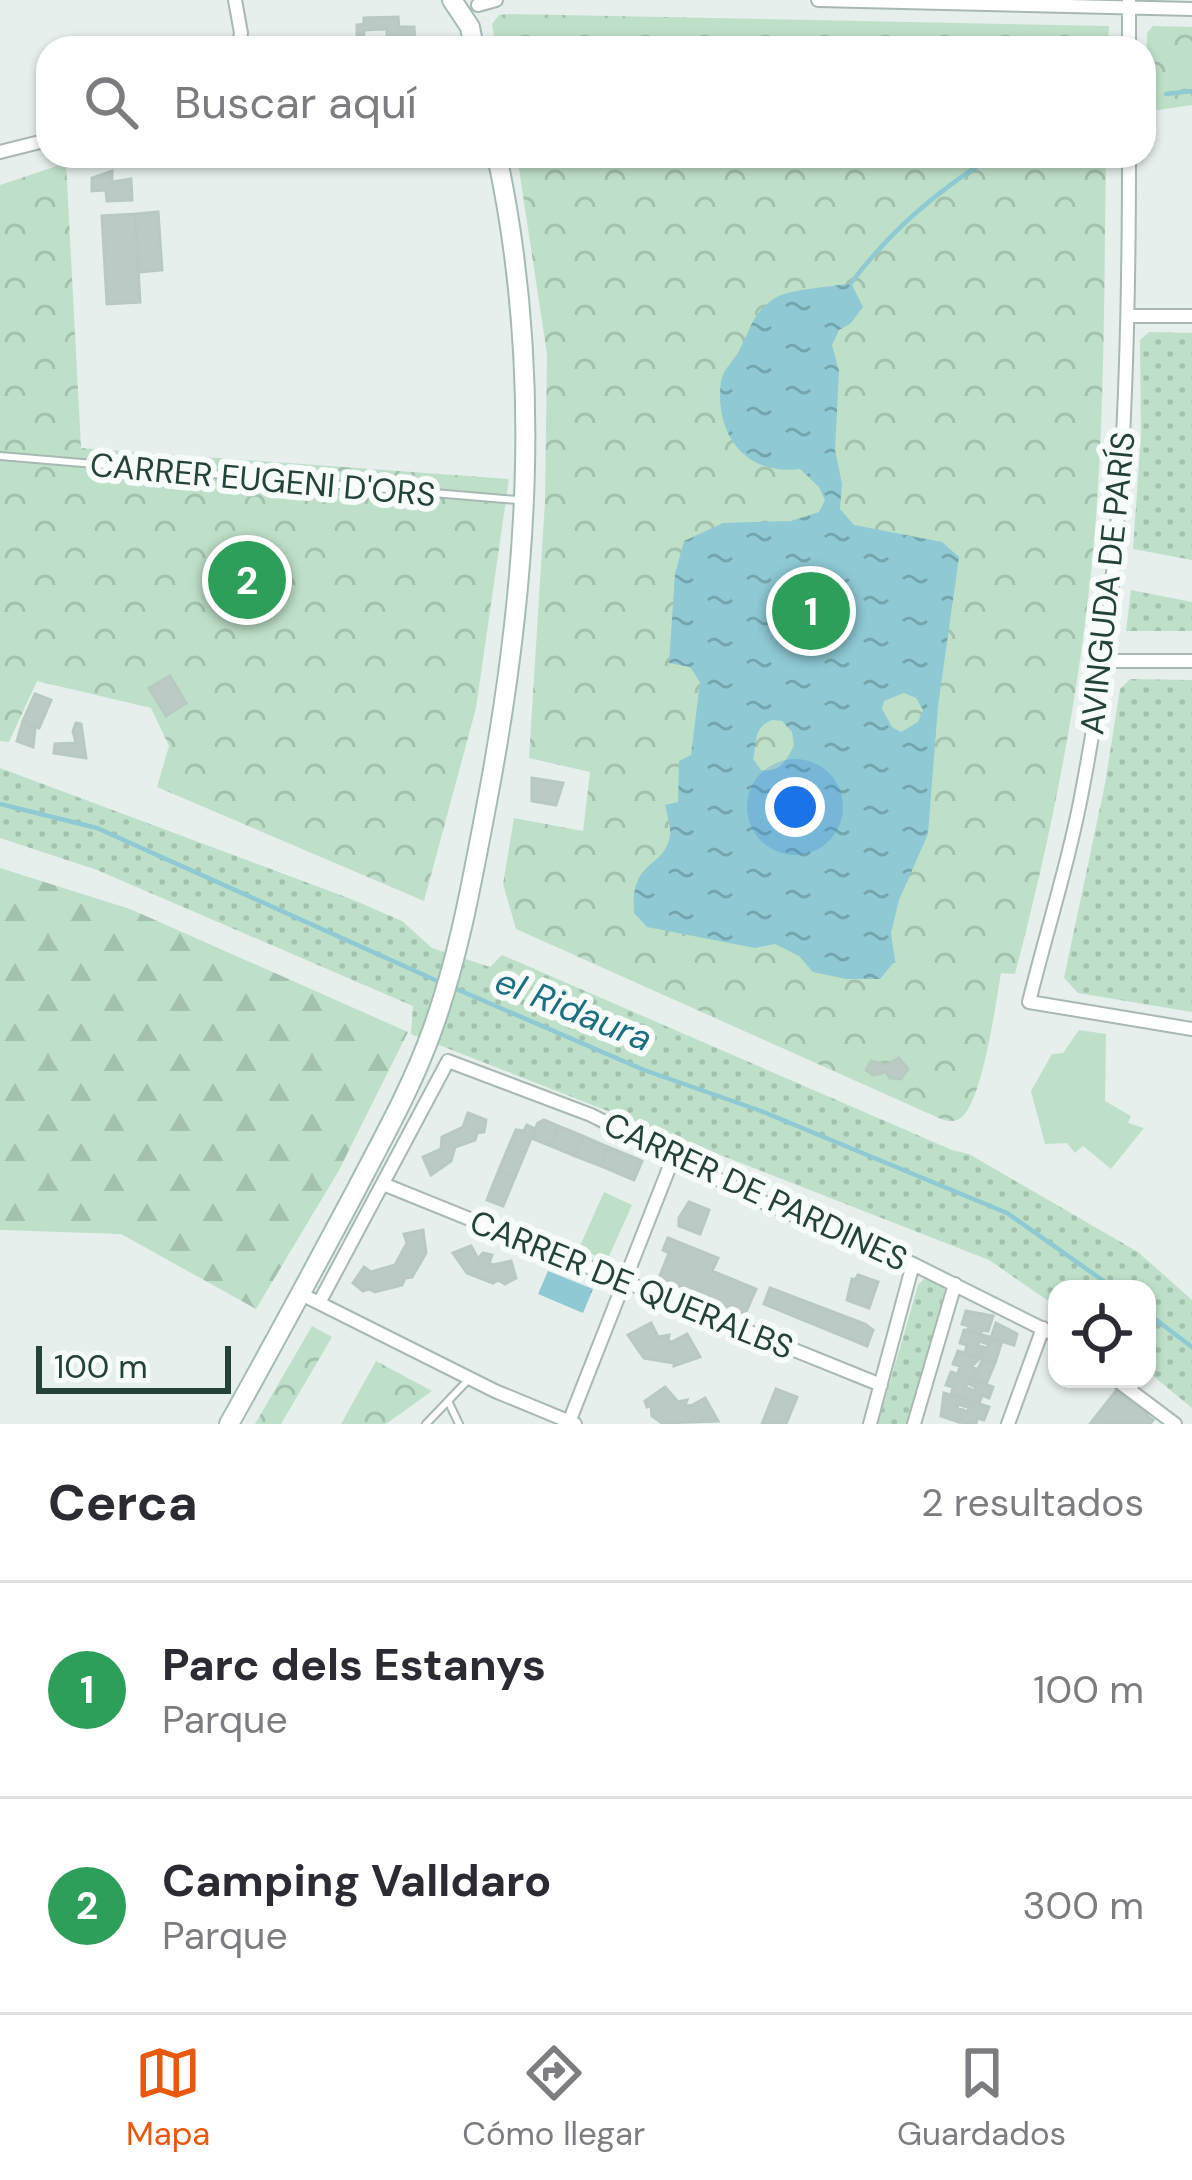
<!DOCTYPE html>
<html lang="es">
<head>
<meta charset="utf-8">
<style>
	body { margin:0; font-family:"DM Sans",sans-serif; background:#f7f7f7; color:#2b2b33 }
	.controls { position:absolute; right:36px; bottom:36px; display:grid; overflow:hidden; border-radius:24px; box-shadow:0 3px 9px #0004 }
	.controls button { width:108px; height:108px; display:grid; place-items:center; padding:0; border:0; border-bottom:3px solid #e1e1e2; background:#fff; color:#2b2b33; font:60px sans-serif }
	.scale { position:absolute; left:36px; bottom:30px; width:195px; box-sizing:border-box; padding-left:12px; border:6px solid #24423a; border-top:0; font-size:33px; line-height:42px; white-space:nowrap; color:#24423a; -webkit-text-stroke:9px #f7fbf9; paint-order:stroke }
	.you { position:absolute; left:795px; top:807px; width:42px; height:42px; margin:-30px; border:9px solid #fff; border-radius:50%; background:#1a73e8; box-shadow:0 0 0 18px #1a73e833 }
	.badge { display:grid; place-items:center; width:78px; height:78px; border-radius:50%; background:#ea580c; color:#fff; font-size:39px; font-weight:700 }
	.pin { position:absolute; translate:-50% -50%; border:6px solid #fff; box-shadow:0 3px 12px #0006 }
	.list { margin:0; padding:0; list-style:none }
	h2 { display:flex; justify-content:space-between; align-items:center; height:156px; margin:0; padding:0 48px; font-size:51px }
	h2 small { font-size:39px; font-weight:400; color:#7c7c81 }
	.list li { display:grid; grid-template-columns:78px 1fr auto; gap:36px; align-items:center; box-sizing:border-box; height:216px; padding:0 48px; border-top:3px solid #e1e1e2 }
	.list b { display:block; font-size:45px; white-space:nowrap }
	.list p { margin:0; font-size:39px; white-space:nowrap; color:#7c7c81 }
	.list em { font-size:39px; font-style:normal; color:#7c7c81 }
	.icon { flex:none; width:66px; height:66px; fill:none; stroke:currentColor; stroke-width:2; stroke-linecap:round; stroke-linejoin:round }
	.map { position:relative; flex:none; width:1192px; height:1424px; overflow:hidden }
	.search { position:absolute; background:#fff; box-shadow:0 3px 9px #0004; left:36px; right:36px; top:36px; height:132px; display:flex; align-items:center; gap:30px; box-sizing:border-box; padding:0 42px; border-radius:36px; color:#7c7c81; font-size:45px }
	.sheet { height:588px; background:#fff }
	nav { display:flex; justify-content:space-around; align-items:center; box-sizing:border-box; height:168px; border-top:3px solid #e1e1e2; background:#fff; font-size:33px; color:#7c7c81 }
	nav a { display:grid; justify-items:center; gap:6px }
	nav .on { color:#ea580c }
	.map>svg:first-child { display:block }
	.grass { fill:url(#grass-dots) }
	.forest { fill:url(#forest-firs) }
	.park { fill:url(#park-crowns) }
	.garden { fill:#bfe0c8 }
	.water { fill:url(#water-ripples); fill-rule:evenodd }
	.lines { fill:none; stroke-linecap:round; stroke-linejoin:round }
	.stream { stroke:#8ec9d4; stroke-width:4.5 }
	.building { fill:#bbcac4; stroke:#b8c9c2; stroke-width:3 }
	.service-casing { stroke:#a8b8b2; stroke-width:10 }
	.minor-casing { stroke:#a8b8b2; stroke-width:16 }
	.secondary-casing { stroke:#a4bbb3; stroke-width:22 }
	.service { stroke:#fff; stroke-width:6 }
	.minor { stroke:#fff; stroke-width:12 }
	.secondary { stroke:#fff; stroke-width:18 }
	.labels { text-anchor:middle; stroke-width:12; stroke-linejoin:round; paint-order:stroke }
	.street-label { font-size:33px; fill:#24423a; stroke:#f7fbf9 }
	.water-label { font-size:36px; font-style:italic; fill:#1c6f80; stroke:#f7fbf9 }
</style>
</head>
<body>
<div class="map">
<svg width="1192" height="1424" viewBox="0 0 1192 1424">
	<defs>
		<pattern id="grass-dots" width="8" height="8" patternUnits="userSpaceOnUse" patternTransform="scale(3)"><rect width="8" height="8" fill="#bfe0c8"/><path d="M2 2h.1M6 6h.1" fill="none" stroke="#a4c1ad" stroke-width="1.8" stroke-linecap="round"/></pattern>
		<pattern id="forest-firs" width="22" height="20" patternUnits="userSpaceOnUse" patternTransform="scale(3)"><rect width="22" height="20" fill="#bfe0c8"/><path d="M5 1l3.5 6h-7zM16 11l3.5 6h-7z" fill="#a4c1ad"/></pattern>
		<pattern id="park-crowns" width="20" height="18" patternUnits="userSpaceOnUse" patternTransform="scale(3)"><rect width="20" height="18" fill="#bfe0c8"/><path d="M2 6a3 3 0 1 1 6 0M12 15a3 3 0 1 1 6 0" fill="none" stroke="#a4c1ad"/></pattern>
		<pattern id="water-ripples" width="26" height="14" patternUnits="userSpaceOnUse" patternTransform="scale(3)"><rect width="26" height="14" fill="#8ec9d4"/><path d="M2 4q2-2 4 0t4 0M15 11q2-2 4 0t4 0" fill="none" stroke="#74a5ad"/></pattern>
	</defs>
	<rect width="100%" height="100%" fill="#e6efeb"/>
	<path class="grass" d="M 1149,332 L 1192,333 L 1192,560 L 1133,549 L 1141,436 L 1140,340 Z
		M 1131,590 L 1192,602 L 1192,631 L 1126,631 Z
		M 1130,679 L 1192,680 L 1192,1012 L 1078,993 L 1064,978 L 1105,784 L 1120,689 Z
		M 0,768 L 351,899 L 402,921 L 432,948 L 490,967 L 502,955 L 952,1150 L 969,1154 L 1138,1252 L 1192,1300 L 1192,1408 L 1147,1371 L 1147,1289 L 1057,1289 L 1057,1307 L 989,1260 L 411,1034 L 413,1006 L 97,870 L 0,838 Z
		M 924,1279 L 941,1285 L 945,1290 L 908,1424 L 878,1424 L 918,1285 Z"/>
	<path class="forest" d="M 0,868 L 130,909 L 408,1032 L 338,1172 L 256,1309 L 121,1234 L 0,1230 Z"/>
	<path class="park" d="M 509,14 L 1109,26 L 1108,48 L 496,48 L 492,24 L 499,15 Z
		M 1153,26 L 1192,27 L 1192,105 L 1145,112 L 1147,33 Z
		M 517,156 L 1106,156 C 1104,284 1105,414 1094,541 C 1081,688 1052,833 1015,974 L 1001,973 C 996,1001 982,1108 959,1119 C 949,1124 942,1119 932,1115 L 516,929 L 503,884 L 514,818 L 583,831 L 590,772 L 529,758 L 545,501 L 547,354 Z
		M 66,163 L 81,448 L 509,479 L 476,708 L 424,901 L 157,787 L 169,746 L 151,708 L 37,681 L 9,742 L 0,741 L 0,185 Z
		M 312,1326 L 332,1337 L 281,1424 L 255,1424 Z
		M 376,1361 L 432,1391 L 386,1424 L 341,1424 Z"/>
	<path class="garden" d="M 1079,1030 L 1106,1034 L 1105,1101 L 1131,1116 L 1128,1123 L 1144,1128 L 1111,1169 L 1083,1146 L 1075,1153 L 1067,1143 L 1045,1144 L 1031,1091 L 1052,1054 L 1063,1053 Z
		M 604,1192 L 632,1205 L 607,1261 L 579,1248 Z"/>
	<path class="water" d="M 851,283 L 863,307 L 850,324 L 839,330 L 832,345 L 839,371 L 835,450 L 842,484 L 840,509 L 854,525 L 942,542 L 959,557 L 938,706 L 928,834 L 899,900 L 891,933 L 895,961 L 880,979 L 846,979 L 813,972 L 799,956 L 775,944 L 755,948 L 647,927 L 634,913 C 630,857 665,870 670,835 C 671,827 667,814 665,805 L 678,802 L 679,761 L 691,755 L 700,682 L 690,667 L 669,663 L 675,574 L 684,541 L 723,523 L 791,521 L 819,512 L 825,500 L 819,487 L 800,469 C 746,476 714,435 721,381 C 723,369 735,360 740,349 C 752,326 753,311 777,297 C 792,289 832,287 851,283 ZM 904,693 L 916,698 L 923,710 L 918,722 L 901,732 L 892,727 L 882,709 L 884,701 ZM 772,720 L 782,721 L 792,732 L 794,745 C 787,760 780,773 761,770 L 753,759 C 758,742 752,728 772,720 Z
		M 548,1271 L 593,1289 L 583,1313 L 538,1294 Z"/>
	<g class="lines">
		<path class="stream" d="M 1166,94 L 1192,91
			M 851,283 C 891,230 937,191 993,156
			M 0,804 L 97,828 L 444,984
			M 454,988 L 644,1070 L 761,1111 L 1007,1213 L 1115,1289
			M 1147,1313 L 1192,1347"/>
	</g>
	<path class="building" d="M 398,17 L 399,27 L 414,27 L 415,44 L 387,44 L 387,29 L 364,30 L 364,35 L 357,35 L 357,25 L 364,24 L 364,18 Z
		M 112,171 L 112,182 L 131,179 L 132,200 L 107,201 L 106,190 L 92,191 L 92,178 Z
		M 158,212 L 162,270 L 139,272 L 135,214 Z
		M 135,214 L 140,302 L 107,304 L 102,216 Z
		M 170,676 L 186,703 L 166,716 L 149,688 Z
		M 35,694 L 51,700 L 39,728 L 23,721 Z
		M 23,721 L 35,729 L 33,747 L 17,741 Z
		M 76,723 L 81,724 L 86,758 L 54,753 L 55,744 L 76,743 L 73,731 Z
		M 532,778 L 563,783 L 556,805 L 532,801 Z
		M 899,1058 L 908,1069 L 901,1079 L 890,1078 L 886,1072 L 873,1075 L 866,1070 L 871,1061 L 886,1065 Z
		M 468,1113 L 486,1120 L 484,1132 L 477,1133 L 475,1140 L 455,1147 L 451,1161 L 431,1175 L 423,1157 L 441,1149 L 442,1137 L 463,1127 Z
		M 544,1120 L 558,1126 L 551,1146 L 531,1138 L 538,1123 Z
		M 527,1125 L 535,1129 L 525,1153 L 509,1146 L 516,1130 L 524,1131 Z
		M 558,1126 L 583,1136 L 575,1156 L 551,1146 Z
		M 583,1136 L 608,1147 L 601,1166 L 575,1156 Z
		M 509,1146 L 525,1153 L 515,1177 L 499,1170 Z
		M 608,1147 L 642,1161 L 634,1180 L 601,1166 Z
		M 499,1170 L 515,1177 L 503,1206 L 487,1200 Z
		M 689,1202 L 709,1210 L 700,1234 L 679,1226 L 679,1218 Z
		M 423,1230 L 426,1253 L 412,1277 L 405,1278 L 402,1285 L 375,1292 L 369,1289 L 363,1291 L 353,1283 L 364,1267 L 371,1272 L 395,1265 L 407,1243 L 404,1234 Z
		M 668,1238 L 718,1258 L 712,1271 L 756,1289 L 745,1314 L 659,1278 L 669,1253 L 663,1250 Z
		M 471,1246 L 478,1259 L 483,1253 L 492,1255 L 489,1263 L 493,1265 L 511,1261 L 516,1278 L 505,1284 L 498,1280 L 493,1283 L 467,1273 L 453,1253 Z
		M 858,1275 L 878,1282 L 869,1308 L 847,1300 L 852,1279 L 855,1280 Z
		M 770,1288 L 865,1324 L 873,1330 L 867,1346 L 764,1304 Z
		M 966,1311 L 993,1316 L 988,1331 L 982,1330 L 980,1335 L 967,1331 L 969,1326 L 962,1324 Z
		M 651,1323 L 658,1337 L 669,1335 L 668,1341 L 672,1342 L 687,1334 L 700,1357 L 674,1366 L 674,1363 L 644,1358 L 628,1335 Z
		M 996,1323 L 1017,1334 L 1014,1345 L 991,1338 Z
		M 964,1330 L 986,1336 L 985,1343 L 979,1341 L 978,1346 L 983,1347 L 980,1358 L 965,1353 L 967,1345 L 960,1343 Z
		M 986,1336 L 1002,1341 L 995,1363 L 980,1358 L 983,1347 L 987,1348 L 989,1344 L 985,1343 Z
		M 958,1351 L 980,1358 L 971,1367 L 976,1369 L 973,1379 L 958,1374 L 960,1366 L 953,1364 Z
		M 983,1359 L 995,1363 L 986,1384 L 973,1379 Z
		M 951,1372 L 973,1379 L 964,1388 L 970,1389 L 966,1400 L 951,1395 L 953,1387 L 946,1385 Z
		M 973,1379 L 993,1387 L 989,1398 L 982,1395 L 979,1404 L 966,1400 L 970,1389 L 974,1391 L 976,1387 L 971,1385 Z
		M 665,1387 L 678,1402 L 687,1400 L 685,1405 L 691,1406 L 705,1398 L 718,1421 L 662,1423 L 652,1416 L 651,1405 L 647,1407 L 645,1401 Z
		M 776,1389 L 797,1397 L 786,1424 L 762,1424 Z
		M 1116,1391 L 1148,1413 L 1146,1415 L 1153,1420 L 1150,1424 L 1090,1424 Z
		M 944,1393 L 966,1400 L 964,1406 L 958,1404 L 957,1409 L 963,1410 L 959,1422 L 941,1416 Z
		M 966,1400 L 989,1407 L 984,1420 L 977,1418 L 976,1424 L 959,1422 L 963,1410 L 967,1412 L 969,1407 L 964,1406 Z"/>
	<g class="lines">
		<defs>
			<path id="service" d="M 0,456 L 517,500
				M 449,1403 L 459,1424
				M 426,1424 L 469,1379"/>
			<path id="minor" d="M 235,0 L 241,33 L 238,48
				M 818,0 L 1192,9
				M 478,5 L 496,0
				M 1129,48 L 1129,1
				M 0,152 L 48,140
				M 1129,156 C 1129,365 1123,575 1084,781 C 1071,855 1047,929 1029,1002 L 1192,1029
				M 1129,316 L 1192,316
				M 1102,661 L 1192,661
				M 383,1184 L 881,1385
				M 301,1294 L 495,1391 L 575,1424
				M 319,1303 L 448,1061 L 591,1115 L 767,1204 L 913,1264 L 1057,1336
				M 1115,1379 L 1175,1424
				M 569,1422 L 673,1158
				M 870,1424 L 913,1264
				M 914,1424 L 955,1284
				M 1008,1424 L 1043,1328"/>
			<path id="secondary" d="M 452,0 L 470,27 L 474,48
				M 229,1424 C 272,1347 314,1269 355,1192 C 383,1138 413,1085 433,1028 C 460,953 473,875 488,797 C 528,584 543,370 497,156"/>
		</defs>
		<use href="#service" class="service-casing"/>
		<use href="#minor" class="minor-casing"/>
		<use href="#secondary" class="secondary-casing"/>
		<use href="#service" class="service"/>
		<use href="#minor" class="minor"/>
		<use href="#secondary" class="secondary"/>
	</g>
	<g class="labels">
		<g class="street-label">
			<text transform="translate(263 479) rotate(5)" y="12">CARRER EUGENI D'ORS</text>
			<text transform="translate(1107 583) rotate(-84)" y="12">AVINGUDA DE PARÍS</text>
			<text transform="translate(756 1191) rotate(25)" y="12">CARRER DE PARDINES</text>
			<text transform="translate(632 1284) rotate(22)" y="12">CARRER DE QUERALBS</text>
		</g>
		<g class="water-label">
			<text transform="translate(574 1009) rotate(22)" y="13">el Ridaura</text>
		</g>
	</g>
</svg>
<div class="controls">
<button><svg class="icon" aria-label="locate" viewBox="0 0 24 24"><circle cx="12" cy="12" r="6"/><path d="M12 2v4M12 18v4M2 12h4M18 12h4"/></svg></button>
</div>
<div class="scale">100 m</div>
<div class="you"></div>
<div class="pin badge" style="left:811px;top:611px;background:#2e9e5b">1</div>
<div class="pin badge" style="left:247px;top:580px;background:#2e9e5b">2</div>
<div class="search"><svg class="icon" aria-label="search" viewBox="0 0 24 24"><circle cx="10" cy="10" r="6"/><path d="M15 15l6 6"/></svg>Buscar aquí</div>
</div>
<section class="sheet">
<h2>Cerca<small>2 resultados</small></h2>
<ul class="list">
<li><span class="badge" style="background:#2e9e5b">1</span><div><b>Parc dels Estanys</b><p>Parque</p></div><em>100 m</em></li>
<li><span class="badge" style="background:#2e9e5b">2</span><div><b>Camping Valldaro</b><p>Parque</p></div><em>300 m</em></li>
</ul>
</section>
<nav>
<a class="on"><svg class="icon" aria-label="map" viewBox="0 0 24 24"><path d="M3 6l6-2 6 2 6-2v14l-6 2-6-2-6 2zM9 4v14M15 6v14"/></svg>Mapa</a>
<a><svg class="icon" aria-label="directions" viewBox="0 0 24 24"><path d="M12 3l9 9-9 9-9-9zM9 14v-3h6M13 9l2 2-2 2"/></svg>Cómo llegar</a>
<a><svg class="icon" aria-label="saved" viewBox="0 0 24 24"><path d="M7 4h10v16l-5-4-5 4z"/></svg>Guardados</a>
</nav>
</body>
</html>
